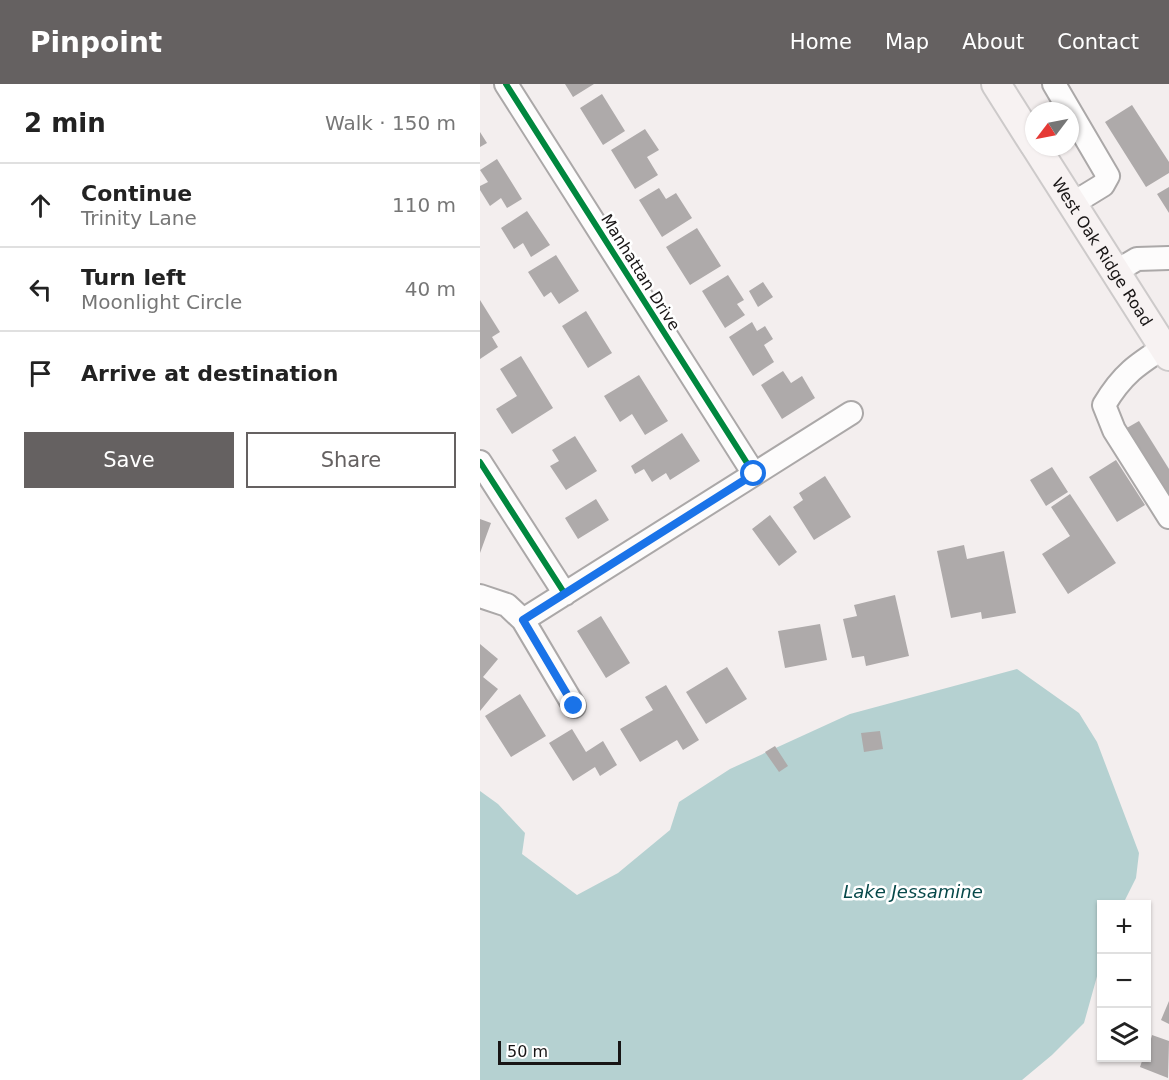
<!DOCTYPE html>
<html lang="en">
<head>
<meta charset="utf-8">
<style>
	body { margin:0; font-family:"DejaVu Sans",sans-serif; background:#f2f2f2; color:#222 }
	.controls { position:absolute; right:18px; bottom:18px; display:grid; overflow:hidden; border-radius:0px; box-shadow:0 2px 4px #0004 }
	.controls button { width:54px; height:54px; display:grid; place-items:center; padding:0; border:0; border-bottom:2px solid #e0e0e0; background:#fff; color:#222; font:30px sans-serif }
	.compass { position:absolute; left:545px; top:18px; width:54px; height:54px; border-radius:50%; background:#fff; box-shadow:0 2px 4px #0004; rotate:238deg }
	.scale { position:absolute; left:18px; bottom:15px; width:123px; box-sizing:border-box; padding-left:6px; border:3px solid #181515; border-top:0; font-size:16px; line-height:21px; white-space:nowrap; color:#181515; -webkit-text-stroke:4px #fff; paint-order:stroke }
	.stop { position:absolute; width:18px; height:18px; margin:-14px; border:4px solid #1a73e8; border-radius:50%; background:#fff }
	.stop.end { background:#1a73e8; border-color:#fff; box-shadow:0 2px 6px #0008 }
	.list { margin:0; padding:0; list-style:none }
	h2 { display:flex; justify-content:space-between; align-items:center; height:78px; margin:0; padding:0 24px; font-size:26px }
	h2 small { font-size:20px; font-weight:400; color:#767676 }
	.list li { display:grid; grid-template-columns:39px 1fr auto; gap:18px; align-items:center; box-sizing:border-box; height:84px; padding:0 24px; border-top:2px solid #e0e0e0 }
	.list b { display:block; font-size:22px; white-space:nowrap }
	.list p { margin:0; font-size:20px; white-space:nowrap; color:#767676 }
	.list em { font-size:20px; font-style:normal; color:#767676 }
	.actions { display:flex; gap:12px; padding:18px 24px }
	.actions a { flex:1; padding:14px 0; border:2px solid #656161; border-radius:0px; text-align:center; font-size:21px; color:#656161 }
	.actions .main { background:#656161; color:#fff }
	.icon { flex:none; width:33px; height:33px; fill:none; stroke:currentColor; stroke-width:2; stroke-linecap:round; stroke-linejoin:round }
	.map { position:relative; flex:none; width:689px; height:996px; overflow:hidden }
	header { display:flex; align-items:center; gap:36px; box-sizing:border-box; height:84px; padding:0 30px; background:#656161; color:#fff }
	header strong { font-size:28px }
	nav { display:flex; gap:33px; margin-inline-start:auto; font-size:21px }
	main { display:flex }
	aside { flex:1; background:#fff }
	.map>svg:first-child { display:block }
	.water { fill:#b5d1d1 }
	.building { fill:#aeaaaa }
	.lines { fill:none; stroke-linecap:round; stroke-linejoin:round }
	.minor-casing { stroke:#aba8a8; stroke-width:26 }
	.major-casing { stroke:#cdcaca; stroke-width:32 }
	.minor { stroke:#fdfcfc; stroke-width:22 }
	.major { stroke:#f7f2f2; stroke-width:28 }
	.cycleway-casing { stroke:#fff; stroke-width:10 }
	.cycleway { stroke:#00873e; stroke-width:6 }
	.route { stroke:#1a73e8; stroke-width:8 }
	.labels { text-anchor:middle; stroke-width:5; stroke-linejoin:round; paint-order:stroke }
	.street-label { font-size:16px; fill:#181515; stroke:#fff }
	.water-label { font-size:18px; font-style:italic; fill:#08494a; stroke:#fff }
</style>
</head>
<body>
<header>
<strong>Pinpoint</strong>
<nav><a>Home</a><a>Map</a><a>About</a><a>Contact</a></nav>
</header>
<main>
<aside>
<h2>2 min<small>Walk · 150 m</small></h2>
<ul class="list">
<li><svg class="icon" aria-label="ahead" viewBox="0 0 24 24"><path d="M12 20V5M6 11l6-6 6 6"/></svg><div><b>Continue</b><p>Trinity Lane</p></div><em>110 m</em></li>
<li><svg class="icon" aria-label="left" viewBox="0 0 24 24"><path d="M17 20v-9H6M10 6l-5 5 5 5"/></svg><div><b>Turn left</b><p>Moonlight Circle</p></div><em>40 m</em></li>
<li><svg class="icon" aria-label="arrive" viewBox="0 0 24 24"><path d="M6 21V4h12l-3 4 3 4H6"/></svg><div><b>Arrive at destination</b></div></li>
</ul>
<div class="actions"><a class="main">Save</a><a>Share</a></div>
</aside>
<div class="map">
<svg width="689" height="996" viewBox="0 0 689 996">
	<rect width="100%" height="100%" fill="#f3eeee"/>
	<path class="water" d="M 537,585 L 599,629 L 617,658 L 659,769 L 656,794 L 643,820 L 622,820 L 621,878 L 604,939 L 572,971 L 542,996 L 0,996 L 0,707 L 18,720 L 45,749 L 42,770 L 97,811 L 138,789 L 190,746 L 199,718 L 250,685 L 370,630 Z"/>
	<path class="building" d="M 85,0 L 114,0 L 93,13 Z
		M 122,10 L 145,47 L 123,61 L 100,24 Z
		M 652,21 L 689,78 L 689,89 L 666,103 L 625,38 Z
		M 165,45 L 179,66 L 167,73 L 178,91 L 155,105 L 131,66 Z
		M 0,48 L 7,59 L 0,63 Z
		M 17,75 L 42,115 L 27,124 L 21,114 L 10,122 L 0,106 L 0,102 L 8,98 L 0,86 Z
		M 689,103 L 689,129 L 677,110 Z
		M 179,104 L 186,115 L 196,109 L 212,134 L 182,153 L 159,116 Z
		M 47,127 L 70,161 L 51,173 L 43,159 L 34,165 L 21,144 Z
		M 217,144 L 241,182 L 210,201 L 186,163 Z
		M 76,171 L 99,207 L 79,220 L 71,208 L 64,213 L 48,188 Z
		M 248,191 L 264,216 L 257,220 L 265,231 L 245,244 L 222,207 Z
		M 283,198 L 293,213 L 278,223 L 269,207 Z
		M 0,216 L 20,248 L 12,253 L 18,263 L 0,275 Z
		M 106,227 L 132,269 L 108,284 L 82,242 Z
		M 272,238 L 277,247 L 285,242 L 293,255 L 284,261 L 294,278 L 273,292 L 249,253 Z
		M 41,272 L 73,324 L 32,350 L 16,325 L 37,312 L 20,285 Z
		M 303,287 L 311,299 L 322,292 L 335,314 L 302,335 L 281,301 Z
		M 159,291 L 188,337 L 165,351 L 152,330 L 140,338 L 124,312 Z
		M 659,337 L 689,385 L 689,416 L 645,345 Z
		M 202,349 L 220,377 L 190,396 L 186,389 L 172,398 L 164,385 L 155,390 L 151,382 Z
		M 95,352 L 117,387 L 86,406 L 70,382 L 79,377 L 72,366 Z
		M 636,376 L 665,421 L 637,438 L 609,393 Z
		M 572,383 L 588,408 L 566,422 L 550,396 Z
		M 345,392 L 371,433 L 334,456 L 313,423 L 323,416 L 319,409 Z
		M 590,410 L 636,479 L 588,510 L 562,470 L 590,452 L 571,423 Z
		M 116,415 L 129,436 L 98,455 L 85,434 Z
		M 290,431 L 317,468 L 299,482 L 272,445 Z
		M 0,435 L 11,439 L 0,469 Z
		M 484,461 L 487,475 L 524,467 L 536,529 L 502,535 L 501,528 L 471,534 L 457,467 Z
		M 415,511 L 429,572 L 386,582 L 384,572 L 372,574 L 363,535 L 377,532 L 374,521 Z
		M 121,532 L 150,579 L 126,594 L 97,547 Z
		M 340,540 L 347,576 L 305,584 L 298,547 Z
		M 0,560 L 18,575 L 3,593 L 18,605 L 0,627 Z
		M 247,583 L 267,615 L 226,640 L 206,608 Z
		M 186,601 L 219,656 L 203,666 L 197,656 L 160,678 L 140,645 L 173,626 L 165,613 Z
		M 40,610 L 66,652 L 31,673 L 5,632 Z
		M 92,645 L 106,668 L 123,657 L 137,681 L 120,692 L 115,683 L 93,697 L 69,659 Z
		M 400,647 L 403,665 L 384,668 L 381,649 Z
		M 295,662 L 308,682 L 299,688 L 285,668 Z
		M 689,917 L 689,940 L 681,936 Z
		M 672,951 L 689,957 L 688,994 L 660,983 L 663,974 L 666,974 Z"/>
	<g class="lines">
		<defs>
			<path id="minor" d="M 26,0 L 274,390
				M 574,0 L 628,92 L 623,101 L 592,120
				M 635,188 L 657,175 L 689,174
				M 689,260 C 658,280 643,289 624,321 L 634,346 L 689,433
				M 0,378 L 85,510
				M 0,512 L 27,521 L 43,536 L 94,622
				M 43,536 L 371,329"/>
			<g id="major">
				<path d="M 516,0 L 554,60"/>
				<path id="s1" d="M 556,63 L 689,272"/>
			</g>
		</defs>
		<use href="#minor" class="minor-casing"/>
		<use href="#major" class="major-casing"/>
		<use href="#minor" class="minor"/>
		<use href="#major" class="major"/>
		<defs>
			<path id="cycleway" d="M 26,0 L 274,390
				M 0,378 L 85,510"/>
		</defs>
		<use href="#cycleway" class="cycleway-casing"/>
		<use href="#cycleway" class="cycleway"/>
	</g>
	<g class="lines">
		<path class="route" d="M 94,622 L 43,536 L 274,390"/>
	</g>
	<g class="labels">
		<g class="street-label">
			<text dy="6" stroke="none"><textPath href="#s1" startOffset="124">West Oak Ridge Road</textPath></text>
			<text transform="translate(161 188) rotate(58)" y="6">Manhattan Drive</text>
		</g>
		<g class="water-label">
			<text x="433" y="814">Lake Jessamine</text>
		</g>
	</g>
</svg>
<div class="controls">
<button>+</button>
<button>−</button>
<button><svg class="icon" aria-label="layers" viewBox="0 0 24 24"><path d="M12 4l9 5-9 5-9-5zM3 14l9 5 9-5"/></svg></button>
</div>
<svg class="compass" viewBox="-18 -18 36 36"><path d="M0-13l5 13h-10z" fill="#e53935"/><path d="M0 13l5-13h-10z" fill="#767676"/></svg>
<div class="scale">50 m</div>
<div class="stop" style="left:274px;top:390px"></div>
<div class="stop end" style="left:94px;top:622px"></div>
</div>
</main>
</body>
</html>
